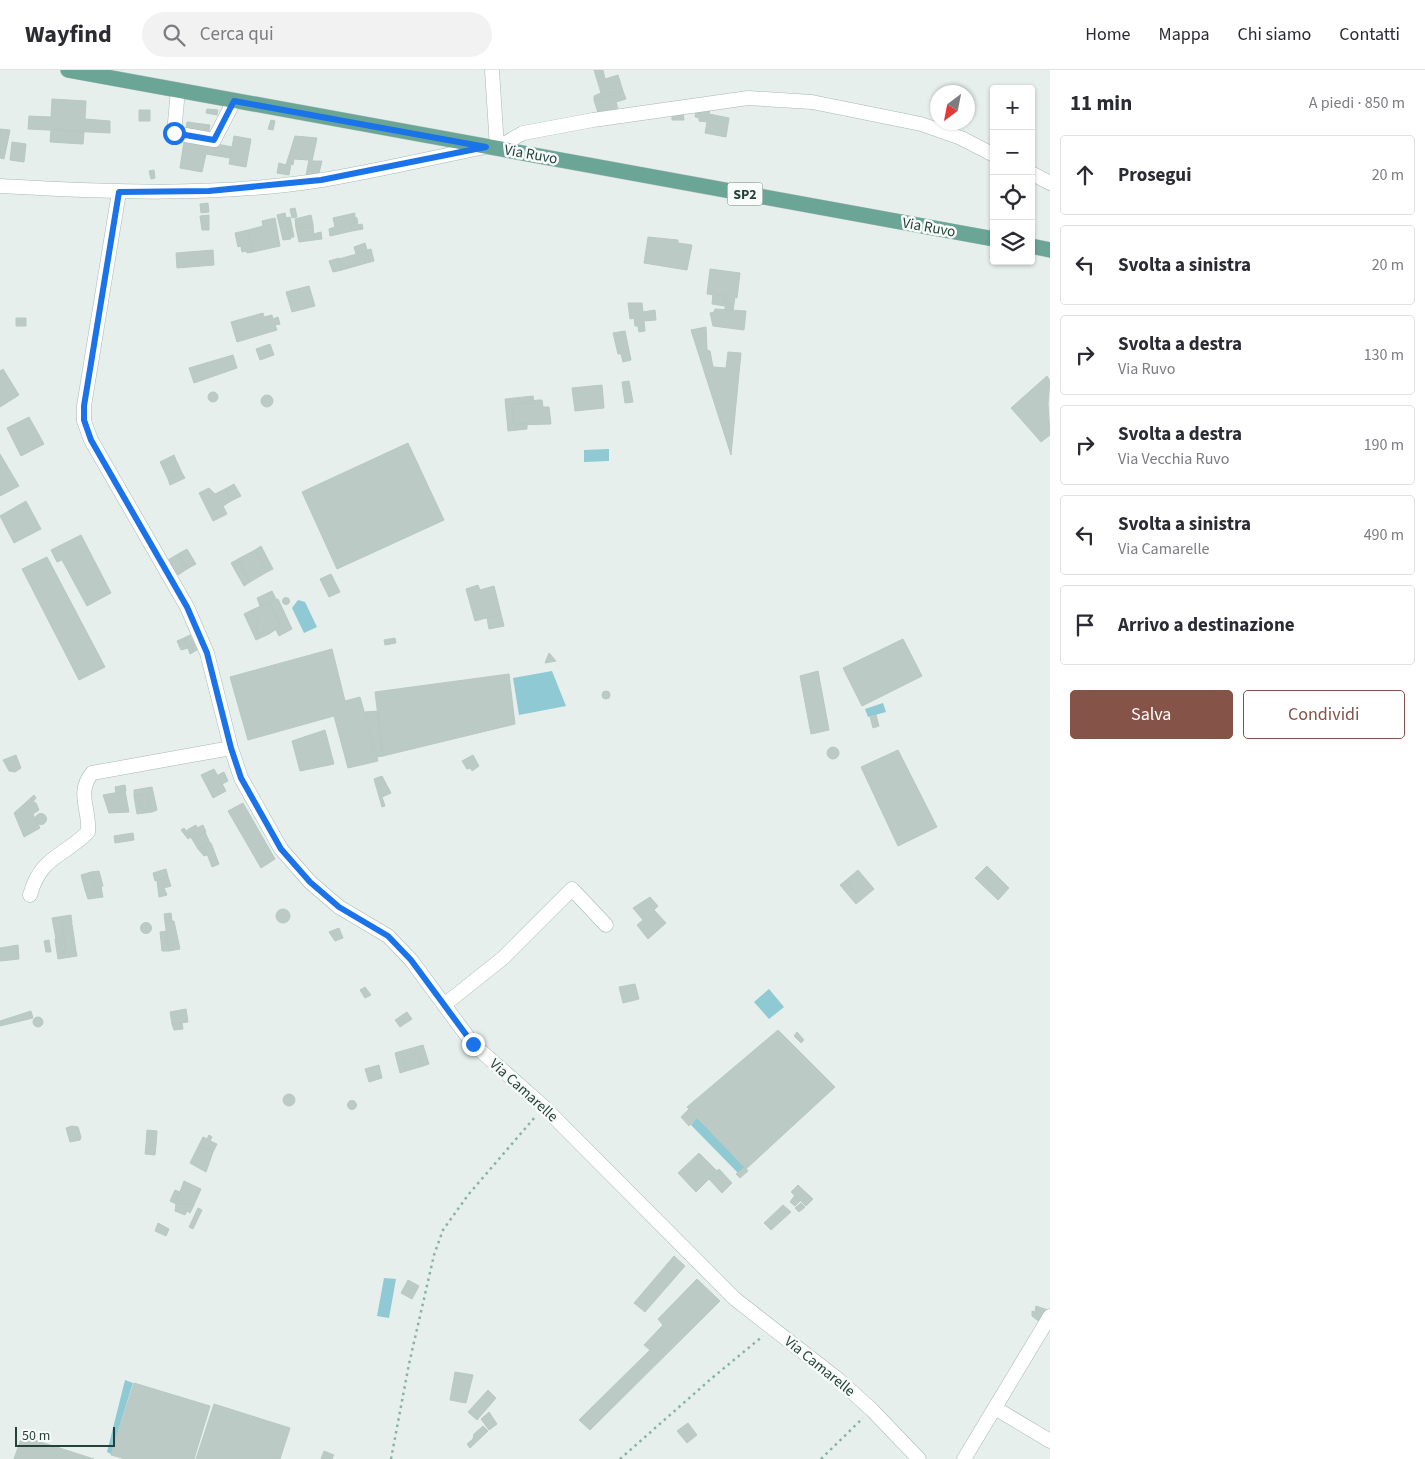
<!DOCTYPE html>
<html lang="it">
<head>
<meta charset="utf-8">
<style>
	body { margin:0; font-family:"Source Sans 3",sans-serif; background:#f2f2f3; color:#2b2b33 }
	.controls { position:absolute; right:15px; top:15px; display:grid; overflow:hidden; border-radius:5px; box-shadow:0 1px 4px #0004 }
	.controls button { width:45px; height:45px; display:grid; place-items:center; padding:0; border:0; border-bottom:1px solid #e1e1e2; background:#fff; color:#2b2b33; font:25px sans-serif }
	.compass { position:absolute; left:930px; top:15px; width:45px; height:45px; border-radius:50%; background:#fff; box-shadow:0 1px 4px #0004; rotate:212deg }
	.scale { position:absolute; left:15px; bottom:12px; width:100px; box-sizing:border-box; padding-left:5px; border:2px solid #24423a; border-top:0; font-size:14px; line-height:18px; white-space:nowrap; color:#24423a; -webkit-text-stroke:4px #f7fbf9; paint-order:stroke }
	.stop { position:absolute; width:15px; height:15px; margin:-11px; border:4px solid #1a73e8; border-radius:50%; background:#fff }
	.stop.end { background:#1a73e8; border-color:#fff; box-shadow:0 1px 5px #0008 }
	.list { margin:0; padding:0; list-style:none }
	h2 { display:flex; justify-content:space-between; align-items:center; height:65px; margin:0; padding:0 20px; font-size:21px }
	h2 small { font-size:16px; font-weight:400; color:#7c7c81 }
	.list li { display:grid; grid-template-columns:32px 1fr auto; gap:15px; align-items:center; box-sizing:border-box; height:80px; margin:0 10px 10px; padding:0 10px; border:1px solid #e1e1e2; border-radius:5px }
	.list b { display:block; font-size:19px; white-space:nowrap }
	.list p { margin:0; font-size:16px; white-space:nowrap; color:#7c7c81 }
	.list em { font-size:16px; font-style:normal; color:#7c7c81 }
	.actions { display:flex; gap:10px; padding:15px 20px }
	.actions a { flex:1; padding:11px 0; border:1px solid #855347; border-radius:5px; text-align:center; font-size:18px; color:#855347 }
	.actions .main { background:#855347; color:#fff }
	.icon { flex:none; width:28px; height:28px; fill:none; stroke:currentColor; stroke-width:2; stroke-linecap:round; stroke-linejoin:round }
	.map { position:relative; flex:none; width:1050px; height:1389px; overflow:hidden }
	header { display:flex; align-items:center; gap:30px; box-sizing:border-box; height:70px; padding:0 25px; background:#fff; border-bottom:1px solid #e1e1e2 }
	header strong { font-size:24px }
	nav { display:flex; gap:28px; margin-inline-start:auto; font-size:18px }
	.search { width:350px; height:45px; background:#f2f2f3; display:flex; align-items:center; gap:12px; box-sizing:border-box; padding:0 18px; border-radius:28px; color:#7c7c81; font-size:19px }
	main { display:flex }
	aside { flex:1; background:#fff }
	.map>svg:first-child { display:block }
	.water { fill:#8ec9d4 }
	.building { fill:#bbcac4; stroke:#b8c9c2 }
	.lines { fill:none; stroke-linecap:round; stroke-linejoin:round }
	.minor-casing { stroke:#a8b8b2; stroke-width:15 }
	.major-casing { stroke:#c2cac8; stroke-width:16 }
	.path { stroke:#86b3a5; stroke-width:2.5; stroke-dasharray:2.5 4; stroke-linecap:butt }
	.minor { stroke:#fff; stroke-width:14 }
	.major { stroke:#6aa596; stroke-width:15 }
	.route { stroke:#1a73e8; stroke-width:6 }
	.labels { text-anchor:middle; stroke-width:5; stroke-linejoin:round; paint-order:stroke }
	.shield { fill:#f7fbf9; stroke:#637a73; stroke-width:1 }
	.shield-label { font-size:14px; font-weight:bold; fill:#24423a }
	.street-label { font-size:15px; fill:#24423a; stroke:#f7fbf9 }
</style>
</head>
<body>
<header>
<strong>Wayfind</strong>
<div class="search"><svg class="icon" aria-label="search" viewBox="0 0 24 24"><circle cx="10" cy="10" r="6"/><path d="M15 15l6 6"/></svg>Cerca qui</div>
<nav><a>Home</a><a>Mappa</a><a>Chi siamo</a><a>Contatti</a></nav>
</header>
<main>
<div class="map">
<svg width="1050" height="1389" viewBox="0 0 1050 1389">
	<rect width="100%" height="100%" fill="#e6efeb"/>
	<path class="water" d="M 609,379 L 609,391 L 584,392 L 584,380 Z
		M 298,530 L 305,532 L 317,557 L 304,563 L 292,538 Z
		M 552,601 L 566,636 L 519,645 L 513,608 Z
		M 883,633 L 886,642 L 868,647 L 865,639 Z
		M 769,919 L 784,937 L 769,949 L 754,932 Z
		M 697,1048 L 745,1097 L 738,1103 L 691,1055 Z
		M 384,1208 L 396,1209 L 389,1248 L 377,1246 Z
		M 125,1310 L 133,1313 L 111,1384 L 107,1382 Z"/>
	<path class="building" d="M 594,0 L 603,0 L 605,9 L 618,5 L 623,21 L 594,30 L 594,26 L 601,23 Z
		M 623,21 L 626,29 L 616,32 L 618,39 L 598,43 L 594,30 Z
		M 52,29 L 86,31 L 85,49 L 110,51 L 110,63 L 28,59 L 29,46 L 51,47 Z
		M 711,37 L 709,44 L 729,48 L 726,67 L 705,63 L 707,52 L 699,51 L 699,48 L 695,47 L 696,41 Z
		M 207,39 L 218,40 L 217,45 L 206,43 Z
		M 139,40 L 150,40 L 150,51 L 139,51 Z
		M 683,43 L 684,50 L 672,50 L 672,45 Z
		M 271,50 L 275,51 L 273,60 L 268,59 Z
		M 187,52 L 210,55 L 207,72 L 232,77 L 230,88 L 206,84 L 202,102 L 180,98 Z
		M 0,59 L 10,60 L 4,89 L 0,88 Z
		M 51,60 L 84,62 L 83,74 L 50,72 Z
		M 234,66 L 251,69 L 246,97 L 229,94 Z
		M 295,66 L 317,68 L 312,91 L 322,91 L 319,103 L 306,105 L 309,90 L 294,89 L 293,95 L 291,94 L 289,105 L 277,103 L 279,93 L 286,95 Z
		M 12,72 L 26,74 L 24,92 L 10,90 Z
		M 154,100 L 155,108 L 151,109 L 149,101 Z
		M 208,133 L 209,142 L 201,143 L 200,134 Z
		M 295,138 L 297,147 L 292,148 L 290,139 Z
		M 285,143 L 291,169 L 283,170 L 277,145 Z
		M 355,143 L 354,154 L 350,155 L 352,161 L 330,166 L 329,159 L 335,157 L 333,148 Z
		M 209,145 L 209,160 L 202,160 L 200,146 Z
		M 311,145 L 313,154 L 296,158 L 295,149 Z
		M 353,146 L 357,148 L 358,155 L 362,154 L 363,159 L 352,161 L 350,155 L 354,154 Z
		M 290,147 L 294,167 L 290,167 L 286,148 Z
		M 275,148 L 280,176 L 253,182 L 248,160 L 263,156 L 262,151 Z
		M 313,154 L 314,170 L 299,172 L 296,158 Z
		M 248,160 L 253,182 L 247,183 L 246,181 L 242,182 L 241,176 L 238,177 L 235,163 Z
		M 321,162 L 322,169 L 314,170 L 313,164 Z
		M 648,167 L 678,170 L 678,173 L 692,175 L 687,200 L 644,193 Z
		M 365,173 L 367,180 L 371,179 L 374,191 L 370,192 L 367,181 L 356,184 L 354,177 Z
		M 213,180 L 214,195 L 177,198 L 176,183 Z
		M 367,181 L 370,192 L 342,200 L 339,189 Z
		M 339,188 L 342,200 L 333,202 L 329,191 Z
		M 710,199 L 740,203 L 737,228 L 735,227 L 734,234 L 725,233 L 726,226 L 707,224 Z
		M 309,216 L 315,236 L 292,242 L 286,222 Z
		M 713,224 L 726,226 L 725,233 L 734,234 L 733,241 L 725,240 L 725,236 L 712,234 Z
		M 628,233 L 642,233 L 643,242 L 655,240 L 656,250 L 644,251 L 645,261 L 639,262 L 638,256 L 635,256 L 634,248 L 630,249 Z
		M 715,239 L 746,241 L 744,260 L 713,256 L 710,243 L 714,242 Z
		M 263,243 L 264,247 L 272,245 L 273,249 L 278,247 L 280,254 L 275,255 L 277,260 L 237,272 L 231,252 Z
		M 16,248 L 26,248 L 26,256 L 16,256 Z
		M 706,257 L 707,280 L 710,281 L 713,297 L 726,298 L 728,282 L 741,283 L 731,385 L 691,260 Z
		M 625,261 L 631,290 L 623,292 L 621,284 L 618,284 L 613,263 Z
		M 270,274 L 274,285 L 260,290 L 256,279 Z
		M 233,285 L 237,298 L 194,313 L 189,298 Z
		M 3,299 L 19,325 L 0,337 L 0,301 Z
		M 1047,306 L 1050,311 L 1048,334 L 1050,365 L 1041,372 L 1011,338 Z
		M 629,311 L 633,332 L 625,333 L 622,312 Z
		M 602,315 L 604,338 L 575,341 L 572,318 Z
		M208 327a5 5 0 1 1 10 0a5 5 0 1 1-10 0Z
		M261 331a6 6 0 1 1 12 0a6 6 0 1 1-12 0Z
		M 533,326 L 534,331 L 512,335 L 514,355 L 527,353 L 527,359 L 508,361 L 505,329 Z
		M 538,330 L 542,330 L 543,337 L 549,337 L 551,354 L 514,355 L 512,335 Z
		M 29,347 L 44,374 L 21,386 L 7,358 Z
		M 408,373 L 444,450 L 337,499 L 302,422 Z
		M 0,384 L 19,416 L 0,426 Z
		M 174,385 L 176,390 L 162,396 L 160,392 Z
		M 176,390 L 182,403 L 168,409 L 162,396 Z
		M 182,403 L 185,408 L 170,415 L 168,409 Z
		M 234,414 L 241,426 L 231,431 L 225,419 Z
		M 209,418 L 215,424 L 225,419 L 231,431 L 223,436 L 227,444 L 213,451 L 199,423 Z
		M 26,431 L 41,459 L 14,473 L 0,446 Z
		M 81,465 L 111,523 L 87,536 L 62,490 L 57,492 L 51,480 Z
		M 261,476 L 273,499 L 267,502 L 255,480 Z
		M 187,479 L 196,494 L 187,499 L 178,484 Z
		M 255,480 L 267,502 L 250,512 L 238,489 Z
		M 178,484 L 187,499 L 178,505 L 168,490 Z
		M 47,487 L 105,597 L 79,610 L 22,499 Z
		M 238,489 L 250,512 L 244,516 L 231,493 Z
		M 331,504 L 340,522 L 329,527 L 320,509 Z
		M 478,515 L 480,520 L 494,516 L 501,544 L 475,551 L 466,519 Z
		M 272,521 L 276,529 L 260,536 L 257,528 Z
		M282.5 531a3.5 3.5 0 1 1 7 0a3.5 3.5 0 1 1-7 0Z
		M 278,529 L 292,559 L 279,566 L 275,558 L 281,556 L 270,532 Z
		M 270,532 L 281,556 L 269,564 L 267,561 L 259,565 L 255,557 L 259,555 L 252,540 Z
		M 252,540 L 259,555 L 255,557 L 259,565 L 267,561 L 269,564 L 256,570 L 244,544 Z
		M 501,544 L 504,556 L 489,559 L 487,548 Z
		M 190,565 L 195,575 L 188,578 L 184,568 Z
		M 184,568 L 188,578 L 181,580 L 177,571 Z
		M 395,568 L 396,573 L 385,575 L 384,570 Z
		M 903,569 L 922,606 L 862,636 L 843,598 Z
		M 195,575 L 197,580 L 190,584 L 188,578 Z
		M 332,579 L 345,631 L 360,627 L 378,691 L 348,698 L 334,646 L 248,670 L 230,607 Z
		M 549,583 L 556,591 L 545,593 Z
		M 818,601 L 829,660 L 811,664 L 800,606 Z
		M 509,604 L 515,654 L 383,686 L 375,622 Z
		M602 625a4 4 0 1 1 8 0a4 4 0 1 1-8 0Z
		M 378,641 L 383,686 L 377,687 L 365,642 Z
		M 876,645 L 879,656 L 873,658 L 870,647 Z
		M 325,660 L 334,694 L 300,701 L 292,671 Z
		M827 683a6 6 0 1 1 12 0a6 6 0 1 1-12 0Z
		M 898,680 L 937,757 L 898,776 L 861,697 Z
		M 16,685 L 21,698 L 15,702 L 9,701 L 3,690 Z
		M 473,685 L 479,696 L 472,701 L 471,698 L 467,699 L 462,691 Z
		M 214,699 L 226,721 L 213,728 L 201,705 Z
		M 224,702 L 228,711 L 222,714 L 218,705 Z
		M 382,706 L 391,723 L 382,727 L 385,736 L 382,737 L 374,709 Z
		M 125,715 L 126,721 L 116,723 L 115,717 Z
		M 152,717 L 157,740 L 152,742 L 148,724 L 134,726 L 134,720 Z
		M 125,721 L 129,742 L 109,743 L 103,725 Z
		M 148,724 L 151,739 L 143,740 L 141,725 Z
		M 34,725 L 36,728 L 33,732 L 36,733 L 39,740 L 33,744 L 40,758 L 24,767 L 14,743 Z
		M 141,725 L 143,740 L 151,739 L 152,742 L 137,744 L 134,726 Z
		M 243,733 L 275,789 L 261,798 L 228,741 Z
		M35.5 749a5.5 5.5 0 1 1 11 0a5.5 5.5 0 1 1-11 0Z
		M 196,755 L 197,758 L 203,755 L 206,762 L 192,769 L 187,760 Z
		M 184,758 L 191,767 L 188,769 L 181,760 Z
		M 205,762 L 210,773 L 198,779 L 192,769 Z
		M 133,763 L 134,770 L 115,773 L 114,766 Z
		M 211,773 L 219,794 L 212,797 L 204,776 Z
		M 204,776 L 207,785 L 204,786 L 198,779 Z
		M 987,796 L 1009,818 L 998,830 L 975,808 Z
		M 166,799 L 168,807 L 155,811 L 153,803 Z
		M 858,800 L 874,819 L 861,830 L 845,811 Z
		M 99,801 L 103,816 L 96,819 L 91,802 Z
		M 91,802 L 95,817 L 85,820 L 81,805 Z
		M 168,807 L 171,816 L 164,818 L 167,825 L 159,827 L 157,811 Z
		M 845,811 L 861,830 L 856,834 L 840,815 Z
		M 101,817 L 103,827 L 88,829 L 85,820 Z
		M 650,827 L 658,836 L 654,840 L 666,853 L 648,869 L 637,855 L 643,850 L 633,838 Z
		M276 846a7 7 0 1 1 14 0a7 7 0 1 1-14 0Z
		M 171,843 L 172,851 L 165,852 L 164,844 Z
		M 71,845 L 72,853 L 62,855 L 66,883 L 62,883 L 60,868 L 56,869 L 52,848 Z
		M 174,851 L 180,879 L 169,881 L 165,852 Z
		M140.5 858a5.5 5.5 0 1 1 11 0a5.5 5.5 0 1 1-11 0Z
		M 72,854 L 76,881 L 66,883 L 62,855 Z
		M 339,858 L 343,868 L 335,871 L 329,862 Z
		M 166,861 L 169,881 L 162,881 L 160,862 Z
		M 60,868 L 62,883 L 76,881 L 77,886 L 58,889 L 55,869 Z
		M 49,870 L 51,882 L 46,882 L 44,871 Z
		M 18,875 L 19,889 L 0,891 L 0,878 Z
		M 635,914 L 639,929 L 623,933 L 619,917 Z
		M 365,917 L 371,925 L 365,928 L 360,920 Z
		M 186,939 L 188,952 L 172,954 L 170,942 Z
		M 31,941 L 33,948 L 0,956 L 0,951 Z
		M 407,942 L 412,949 L 400,957 L 395,950 Z
		M33 952a5 5 0 1 1 10 0a5 5 0 1 1-10 0Z
		M 182,953 L 183,959 L 174,960 L 172,954 Z
		M 778,960 L 835,1017 L 746,1099 L 687,1037 Z
		M 797,962 L 804,970 L 801,973 L 794,966 Z
		M 423,975 L 429,994 L 423,996 L 419,983 L 403,988 L 406,1001 L 400,1003 L 395,983 Z
		M 419,983 L 423,996 L 406,1001 L 403,988 Z
		M 379,995 L 382,1008 L 369,1012 L 365,999 Z
		M283 1030a6 6 0 1 1 12 0a6 6 0 1 1-12 0Z
		M347.5 1035a4.5 4.5 0 1 1 9 0a4.5 4.5 0 1 1-9 0Z
		M 689,1039 L 697,1048 L 689,1056 L 681,1047 Z
		M 72,1056 L 78,1057 L 81,1067 L 80,1070 L 70,1072 L 66,1058 Z
		M 147,1060 L 157,1061 L 156,1075 L 146,1074 Z
		M 209,1065 L 212,1067 L 210,1071 L 217,1074 L 213,1082 L 199,1075 L 203,1067 L 207,1069 Z
		M 146,1074 L 156,1075 L 155,1085 L 145,1084 Z
		M 199,1075 L 213,1082 L 206,1102 L 190,1093 Z
		M 699,1083 L 717,1101 L 696,1122 L 678,1103 Z
		M 745,1097 L 748,1101 L 740,1108 L 736,1104 Z
		M 719,1099 L 732,1113 L 722,1123 L 709,1109 Z
		M 184,1111 L 201,1119 L 193,1137 L 177,1130 Z
		M 798,1115 L 813,1129 L 806,1136 L 791,1122 Z
		M 175,1120 L 180,1122 L 177,1130 L 193,1137 L 190,1143 L 187,1141 L 185,1145 L 175,1141 L 176,1134 L 170,1131 Z
		M 795,1125 L 800,1131 L 795,1136 L 790,1132 Z
		M 801,1133 L 805,1137 L 799,1142 L 795,1138 Z
		M 783,1135 L 791,1142 L 771,1160 L 764,1153 Z
		M 198,1138 L 202,1140 L 193,1159 L 189,1157 Z
		M 158,1153 L 169,1159 L 166,1166 L 155,1161 Z
		M 674,1186 L 685,1196 L 645,1242 L 634,1233 Z
		M 697,1209 L 720,1231 L 590,1360 L 579,1350 L 650,1280 L 644,1275 L 663,1255 L 658,1249 Z
		M 408,1210 L 419,1216 L 412,1229 L 401,1223 Z
		M 1036,1236 L 1048,1240 L 1041,1253 L 1032,1246 L 1032,1241 L 1035,1242 Z
		M 455,1302 L 473,1305 L 466,1333 L 450,1330 Z
		M 134,1313 L 210,1336 L 194,1389 L 125,1389 L 111,1385 Z
		M 488,1320 L 496,1328 L 477,1350 L 468,1342 Z
		M 214,1334 L 290,1358 L 280,1389 L 196,1389 Z
		M 489,1342 L 497,1354 L 489,1360 L 481,1349 Z
		M 688,1353 L 697,1365 L 687,1373 L 677,1361 Z
		M 483,1356 L 488,1361 L 470,1378 L 467,1374 L 473,1369 L 474,1364 Z
		M 22,1366 L 94,1389 L 14,1389 Z
		M 324,1381 L 334,1385 L 332,1389 L 321,1389 Z"/>
	<g class="lines">
		<defs>
			<path id="minor" d="M 492,0 L 497,78 L 523,63 L 593,50 L 748,28 L 812,32 L 921,54 L 961,68 L 994,85
				M 178,20 L 174,63 L 214,70 L 234,31
				M 1031,103 L 1050,113
				M 0,116 C 107,122 215,127 322,110 C 376,101 431,88 485,77
				M 119,122 L 84,336 L 84,351 L 91,370 L 187,537 L 207,583 L 231,678 L 241,708 L 281,779 L 310,812 L 339,837 L 388,866 L 411,890 L 473,974 L 544,1037 L 735,1229 L 839,1310 L 872,1340 L 919,1389
				M 30,825 C 41,786 63,787 88,762 C 90,739 76,723 92,703 L 231,678
				M 444,935 L 503,888 L 572,819 L 606,855
				M 995,1338 L 1050,1371
				M 964,1389 L 1050,1246"/>
			<path id="major" d="M 68,0 L 994,169
				M 1031,176 L 1050,180"/>
		</defs>
		<use href="#minor" class="minor-casing"/>
		<use href="#major" class="major-casing"/>
		<path class="path" d="M 391,1389 L 409,1294 L 434,1185 L 443,1160 L 468,1125 L 535,1047
			M 620,1389 L 712,1308 L 763,1266
			M 821,1389 L 863,1348"/>
		<use href="#minor" class="minor"/>
		<use href="#major" class="major"/>
	</g>
	<g class="lines">
		<path class="route" d="M 174,63 L 214,70 L 234,31 L 486,77 L 321,110 L 209,121 L 119,122 L 84,336 L 84,350 L 91,370 L 187,537 L 207,583 L 231,678 L 241,708 L 281,779 L 310,812 L 339,837 L 388,866 L 411,890 L 473,974"/>
	</g>
	<g class="labels">
		<rect class="shield" x="727.5" y="112.5" width="35" height="23" rx="4"/>
		<g class="shield-label">
			<text x="745" y="129">SP2</text>
		</g>
		<g class="street-label">
			<text transform="translate(531 84) rotate(10)" y="5">Via Ruvo</text>
			<text transform="translate(929 157) rotate(10)" y="5">Via Ruvo</text>
			<text transform="translate(524 1020) rotate(42)" y="5">Via Camarelle</text>
			<text transform="translate(820 1296) rotate(39)" y="5">Via Camarelle</text>
		</g>
	</g>
</svg>
<div class="controls">
<button>+</button>
<button>−</button>
<button><svg class="icon" aria-label="locate" viewBox="0 0 24 24"><circle cx="12" cy="12" r="6"/><path d="M12 2v4M12 18v4M2 12h4M18 12h4"/></svg></button>
<button><svg class="icon" aria-label="layers" viewBox="0 0 24 24"><path d="M12 4l9 5-9 5-9-5zM3 14l9 5 9-5"/></svg></button>
</div>
<svg class="compass" viewBox="-18 -18 36 36"><path d="M0-13l5 13h-10z" fill="#e53935"/><path d="M0 13l5-13h-10z" fill="#7c7c81"/></svg>
<div class="scale">50 m</div>
<div class="stop" style="left:174px;top:63px"></div>
<div class="stop end" style="left:473px;top:974px"></div>
</div>
<aside>
<h2>11 min<small>A piedi · 850 m</small></h2>
<ul class="list">
<li><svg class="icon" aria-label="ahead" viewBox="0 0 24 24"><path d="M12 20V5M6 11l6-6 6 6"/></svg><div><b>Prosegui</b></div><em>20 m</em></li>
<li><svg class="icon" aria-label="left" viewBox="0 0 24 24"><path d="M17 20v-9H6M10 6l-5 5 5 5"/></svg><div><b>Svolta a sinistra</b></div><em>20 m</em></li>
<li><svg class="icon" aria-label="right" viewBox="0 0 24 24"><path d="M7 20v-9h11M14 6l5 5-5 5"/></svg><div><b>Svolta a destra</b><p>Via Ruvo</p></div><em>130 m</em></li>
<li><svg class="icon" aria-label="right" viewBox="0 0 24 24"><path d="M7 20v-9h11M14 6l5 5-5 5"/></svg><div><b>Svolta a destra</b><p>Via Vecchia Ruvo</p></div><em>190 m</em></li>
<li><svg class="icon" aria-label="left" viewBox="0 0 24 24"><path d="M17 20v-9H6M10 6l-5 5 5 5"/></svg><div><b>Svolta a sinistra</b><p>Via Camarelle</p></div><em>490 m</em></li>
<li><svg class="icon" aria-label="arrive" viewBox="0 0 24 24"><path d="M6 21V4h12l-3 4 3 4H6"/></svg><div><b>Arrivo a destinazione</b></div></li>
</ul>
<div class="actions"><a class="main">Salva</a><a>Condividi</a></div>
</aside>
</main>
</body>
</html>
